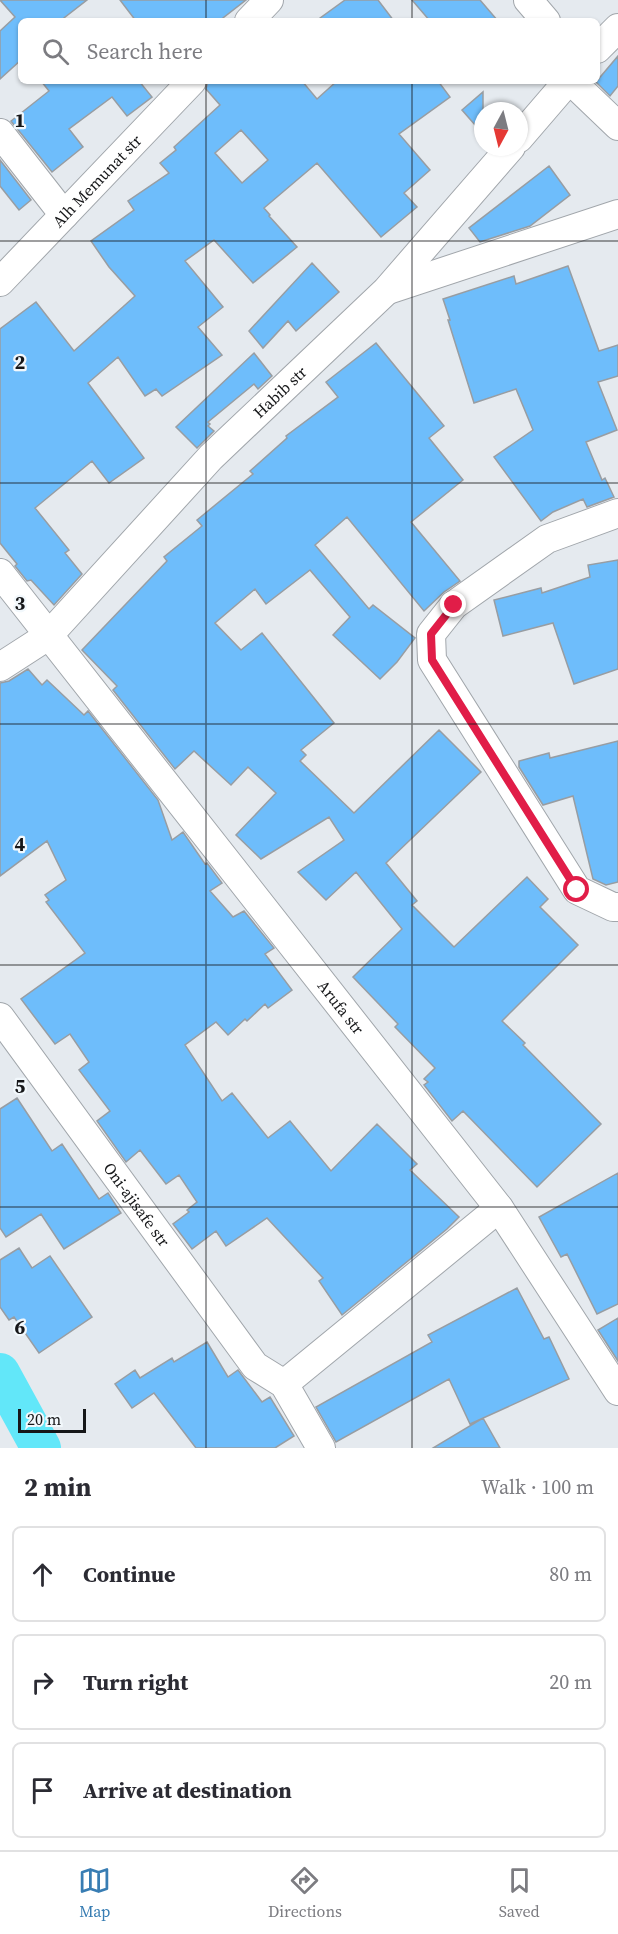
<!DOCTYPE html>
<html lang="en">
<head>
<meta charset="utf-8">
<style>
	body { margin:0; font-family:"Source Serif 4",serif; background:#f2f2f3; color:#2b2b33 }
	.compass { position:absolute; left:474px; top:102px; width:54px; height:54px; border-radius:50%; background:#fff; box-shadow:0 2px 4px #0004; rotate:187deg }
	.scale { position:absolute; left:18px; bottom:15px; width:68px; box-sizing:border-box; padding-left:6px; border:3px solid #161719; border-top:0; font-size:16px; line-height:21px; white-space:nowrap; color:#161719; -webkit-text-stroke:4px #f2f8fc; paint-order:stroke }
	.stop { position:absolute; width:18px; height:18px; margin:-14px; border:4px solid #e11d48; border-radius:50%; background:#fff }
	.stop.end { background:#e11d48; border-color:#fff; box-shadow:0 2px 6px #0008 }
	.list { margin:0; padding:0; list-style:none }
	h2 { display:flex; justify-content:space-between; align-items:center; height:78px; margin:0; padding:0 24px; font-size:26px }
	h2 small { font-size:20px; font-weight:400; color:#7c7c81 }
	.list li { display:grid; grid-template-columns:39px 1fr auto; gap:18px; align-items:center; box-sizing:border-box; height:96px; margin:0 12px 12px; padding:0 12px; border:2px solid #e1e1e2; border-radius:9px }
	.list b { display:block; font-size:22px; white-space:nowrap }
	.list em { font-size:20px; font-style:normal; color:#7c7c81 }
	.icon { flex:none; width:33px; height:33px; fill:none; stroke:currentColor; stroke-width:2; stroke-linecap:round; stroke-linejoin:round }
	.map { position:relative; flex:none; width:618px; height:1448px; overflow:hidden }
	.search { position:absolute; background:#fff; box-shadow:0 2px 4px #0004; left:18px; right:18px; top:18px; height:66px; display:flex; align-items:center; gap:15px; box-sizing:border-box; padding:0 21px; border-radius:9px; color:#7c7c81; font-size:22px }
	.sheet { height:402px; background:#fff }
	nav { display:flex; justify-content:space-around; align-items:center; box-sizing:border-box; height:84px; border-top:2px solid #e1e1e2; background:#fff; font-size:16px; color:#7c7c81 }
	nav a { display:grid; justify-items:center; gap:3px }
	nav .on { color:#387db3 }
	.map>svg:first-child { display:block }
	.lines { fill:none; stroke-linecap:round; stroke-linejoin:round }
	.river { stroke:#62e7f9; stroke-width:40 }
	.building { fill:#6ebdfb; stroke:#989da2; stroke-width:1.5; fill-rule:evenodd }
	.minor-casing { stroke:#a1a6ab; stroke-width:30 }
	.minor { stroke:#fff; stroke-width:28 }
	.route { stroke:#e11d48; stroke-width:8 }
	.grid { fill:none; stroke:#161719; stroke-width:1.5; stroke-opacity:0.55 }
	.labels { text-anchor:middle; stroke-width:4.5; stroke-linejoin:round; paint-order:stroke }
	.street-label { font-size:16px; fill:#161719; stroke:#f2f8fc }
	.grid-label { font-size:20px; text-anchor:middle; font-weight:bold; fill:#161719; stroke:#f2f8fc; stroke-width:4.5; stroke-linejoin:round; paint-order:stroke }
</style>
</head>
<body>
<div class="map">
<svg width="618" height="1448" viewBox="0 0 618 1448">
	<rect width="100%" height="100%" fill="#e5eaef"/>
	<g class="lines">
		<path class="river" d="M 0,1373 L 41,1448"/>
	</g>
	<path class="building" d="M 0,0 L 87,0 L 60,21 L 21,21 L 21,60 L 0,79 L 0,31 L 15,17 Z
		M 120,0 L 246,0 L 219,21 L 136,21 Z
		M 345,0 L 378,0 L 394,21 L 316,21 Z
		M 412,0 L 480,0 L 498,21 L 430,21 Z
		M 618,56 L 618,86 L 610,96 L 596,82 Z
		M 41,81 L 139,81 L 152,97 L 127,116 L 112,97 L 69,129 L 83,147 L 52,172 L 11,121 L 49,91 Z
		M 208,81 L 302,81 L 317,99 L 337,81 L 438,81 L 450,97 L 399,134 L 430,170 L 404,193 L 417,207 L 381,237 L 317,163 L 264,208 L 270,215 L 269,216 L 297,247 L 253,283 L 214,240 L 185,261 L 223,307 L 198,327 L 222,355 L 162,396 L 156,389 L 145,396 L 118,357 L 88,383 L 144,458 L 109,483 L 92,461 L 35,508 L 69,550 L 65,553 L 82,574 L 54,605 L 31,580 L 27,581 L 15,566 L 17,564 L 0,543 L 0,329 L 36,302 L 74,351 L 135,296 L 109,267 L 91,241 L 134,210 L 128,201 L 169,173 L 160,163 L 176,150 L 174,147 L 220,105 L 206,89 ZM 241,130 L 268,160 L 242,183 L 215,153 Z
		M 483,92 L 483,134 L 462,110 Z
		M 0,160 L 31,200 L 19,210 L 0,186 Z
		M 549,166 L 570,195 L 530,226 L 480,242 L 469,228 Z
		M 312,263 L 339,292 L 296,331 L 288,321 L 263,348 L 249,331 Z
		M 568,266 L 599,351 L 618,345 L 618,376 L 598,382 L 617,430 L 586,442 L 602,480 L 605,478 L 614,497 L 587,507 L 583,499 L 553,512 L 541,521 L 494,457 L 533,430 L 516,389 L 474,403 L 448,320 L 450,320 L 443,299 L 514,276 L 516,284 Z
		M 376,343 L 444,426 L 429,438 L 463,480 L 411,522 L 460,581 L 444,592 L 424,611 L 347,517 L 315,545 L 369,609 L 373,605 L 415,638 L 397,662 L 380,679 L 333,635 L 350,617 L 310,570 L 266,604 L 255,589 L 215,623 L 241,650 L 262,633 L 334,723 L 301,750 L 306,755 L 300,761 L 354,813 L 439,730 L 481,772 L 386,863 L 417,901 L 412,905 L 454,947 L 527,877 L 548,899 L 540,907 L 578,945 L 502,1021 L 525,1043 L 523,1045 L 601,1124 L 537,1187 L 463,1111 L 452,1121 L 424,1085 L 428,1082 L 424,1079 L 435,1068 L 395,1027 L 398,1024 L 353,977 L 402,929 L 356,872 L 326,900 L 298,872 L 344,840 L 329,817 L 261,859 L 236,835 L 276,793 L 248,767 L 231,785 L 194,751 L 175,769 L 113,690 L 117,686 L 82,650 L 167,561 L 164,557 L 202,526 L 197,520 L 253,474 L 250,471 L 287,438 L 286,436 L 338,397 L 326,382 Z
		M 254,353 L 272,376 L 258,389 L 254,384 L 208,422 L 210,424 L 208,426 L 214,431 L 197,448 L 176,427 Z
		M 618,560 L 618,669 L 574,684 L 553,623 L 503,636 L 494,600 L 541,588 L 542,593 L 590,577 L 588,565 Z
		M 28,669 L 42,685 L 47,680 L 84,715 L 88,711 L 158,800 L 172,840 L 183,832 L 205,864 L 207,863 L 222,883 L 210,891 L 233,917 L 244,911 L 274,948 L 265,954 L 292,990 L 268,1008 L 265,1004 L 247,1021 L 245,1019 L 228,1035 L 216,1022 L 185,1045 L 222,1101 L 232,1093 L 268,1138 L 290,1121 L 331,1171 L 377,1124 L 417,1164 L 410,1170 L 459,1217 L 447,1229 L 342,1315 L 319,1281 L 323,1278 L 267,1218 L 226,1246 L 216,1231 L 192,1249 L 173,1224 L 189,1212 L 187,1210 L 197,1202 L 179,1175 L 166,1184 L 140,1150 L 126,1162 L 97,1121 L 110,1111 L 79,1070 L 89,1062 L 70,1034 L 55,1044 L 21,999 L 85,953 L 46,902 L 49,900 L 45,895 L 66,880 L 47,841 L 0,876 L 0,683 L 9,681 Z
		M 618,741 L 618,882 L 606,885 L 593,879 L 573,796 L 543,805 L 519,767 L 519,761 L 549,753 L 550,758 Z
		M 17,1098 L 52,1151 L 62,1144 L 99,1199 L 108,1193 L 121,1213 L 64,1249 L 41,1214 L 6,1237 L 0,1228 L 0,1109 Z
		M 618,1173 L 618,1304 L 597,1314 L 567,1254 L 561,1257 L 539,1217 Z
		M 19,1248 L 32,1268 L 50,1256 L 92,1317 L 39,1353 L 14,1317 L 9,1320 L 0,1307 L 0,1260 Z
		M 517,1288 L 544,1339 L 549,1337 L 569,1379 L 470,1424 L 449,1379 L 336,1442 L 316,1407 L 432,1342 L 428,1335 Z
		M 618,1318 L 618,1361 L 598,1330 Z
		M 207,1342 L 228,1377 L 238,1370 L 262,1402 L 270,1397 L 294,1436 L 275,1448 L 196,1448 L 154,1393 L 132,1408 L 115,1384 L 135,1370 L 140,1378 L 172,1358 L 174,1362 Z
		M 483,1418 L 500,1448 L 433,1448 Z"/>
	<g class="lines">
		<defs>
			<g id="minor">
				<path d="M 528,0 L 546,21"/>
				<path d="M 249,21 L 269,0"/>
				<path d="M 597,49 L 618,28"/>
				<path d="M 571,81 L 618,126"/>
				<path d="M 0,133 L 64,215"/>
				<path d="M 519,138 L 568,81"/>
				<path id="s1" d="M 0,282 L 192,81"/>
				<path d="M 388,290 L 618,214"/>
				<path d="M 618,513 L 547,539 L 454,605 L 431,634 L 432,660 L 577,890 L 613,907 L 618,907"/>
				<path id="s2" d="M 0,573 L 499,1208 L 618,1391"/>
				<path id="s3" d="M 0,667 L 48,636 L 211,457 L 386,291 L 511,147"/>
				<path id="s4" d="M 0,1017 L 255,1366 L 284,1384 L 321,1448"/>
				<path d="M 284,1384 L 499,1208"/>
			</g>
		</defs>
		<use href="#minor" class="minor-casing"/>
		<use href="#minor" class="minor"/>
	</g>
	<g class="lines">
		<path class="route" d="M 454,605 L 431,634 L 432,660 L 577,890"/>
	</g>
	<path class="grid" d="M 206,0 L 206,21M 412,0 L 412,21M 206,81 L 206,1448M 412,81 L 412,1448M 0,241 L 618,241M 0,483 L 618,483M 0,724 L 618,724M 0,965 L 618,965M 0,1207 L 618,1207"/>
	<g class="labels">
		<g class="street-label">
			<text dy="6" stroke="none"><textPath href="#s1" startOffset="140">Alh Memunat str</textPath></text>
			<text dy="6" stroke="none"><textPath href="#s3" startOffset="394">Habib str</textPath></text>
			<text dy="6" stroke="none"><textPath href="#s2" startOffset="552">Arufa str</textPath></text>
			<text dy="6" stroke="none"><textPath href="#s4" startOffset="232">Oni-ajisafe str</textPath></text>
		</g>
	</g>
	<g class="grid-label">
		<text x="20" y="127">1</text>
		<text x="20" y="369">2</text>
		<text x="20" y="610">3</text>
		<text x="20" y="851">4</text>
		<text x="20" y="1093">5</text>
		<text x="20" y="1334">6</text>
	</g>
</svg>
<svg class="compass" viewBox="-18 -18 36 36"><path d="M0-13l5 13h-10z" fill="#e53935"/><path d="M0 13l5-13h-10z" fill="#7c7c81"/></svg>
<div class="scale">20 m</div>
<div class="stop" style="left:577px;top:890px"></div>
<div class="stop end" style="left:454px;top:605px"></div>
<div class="search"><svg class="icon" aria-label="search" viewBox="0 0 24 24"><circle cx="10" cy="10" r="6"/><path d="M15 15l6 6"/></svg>Search here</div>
</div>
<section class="sheet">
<h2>2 min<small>Walk · 100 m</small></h2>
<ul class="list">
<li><svg class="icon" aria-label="ahead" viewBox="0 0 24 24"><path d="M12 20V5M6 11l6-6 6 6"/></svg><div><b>Continue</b></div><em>80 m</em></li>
<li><svg class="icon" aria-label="right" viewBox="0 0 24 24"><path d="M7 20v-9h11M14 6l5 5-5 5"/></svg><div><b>Turn right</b></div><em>20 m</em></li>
<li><svg class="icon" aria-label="arrive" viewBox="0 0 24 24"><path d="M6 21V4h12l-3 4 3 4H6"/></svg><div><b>Arrive at destination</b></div></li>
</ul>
</section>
<nav>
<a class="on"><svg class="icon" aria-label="map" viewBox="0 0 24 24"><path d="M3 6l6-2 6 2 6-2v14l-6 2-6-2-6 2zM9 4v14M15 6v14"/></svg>Map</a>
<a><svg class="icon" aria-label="directions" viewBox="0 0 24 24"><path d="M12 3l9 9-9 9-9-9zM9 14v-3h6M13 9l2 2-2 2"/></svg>Directions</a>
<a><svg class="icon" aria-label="saved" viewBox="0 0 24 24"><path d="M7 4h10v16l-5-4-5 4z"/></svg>Saved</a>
</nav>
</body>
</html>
